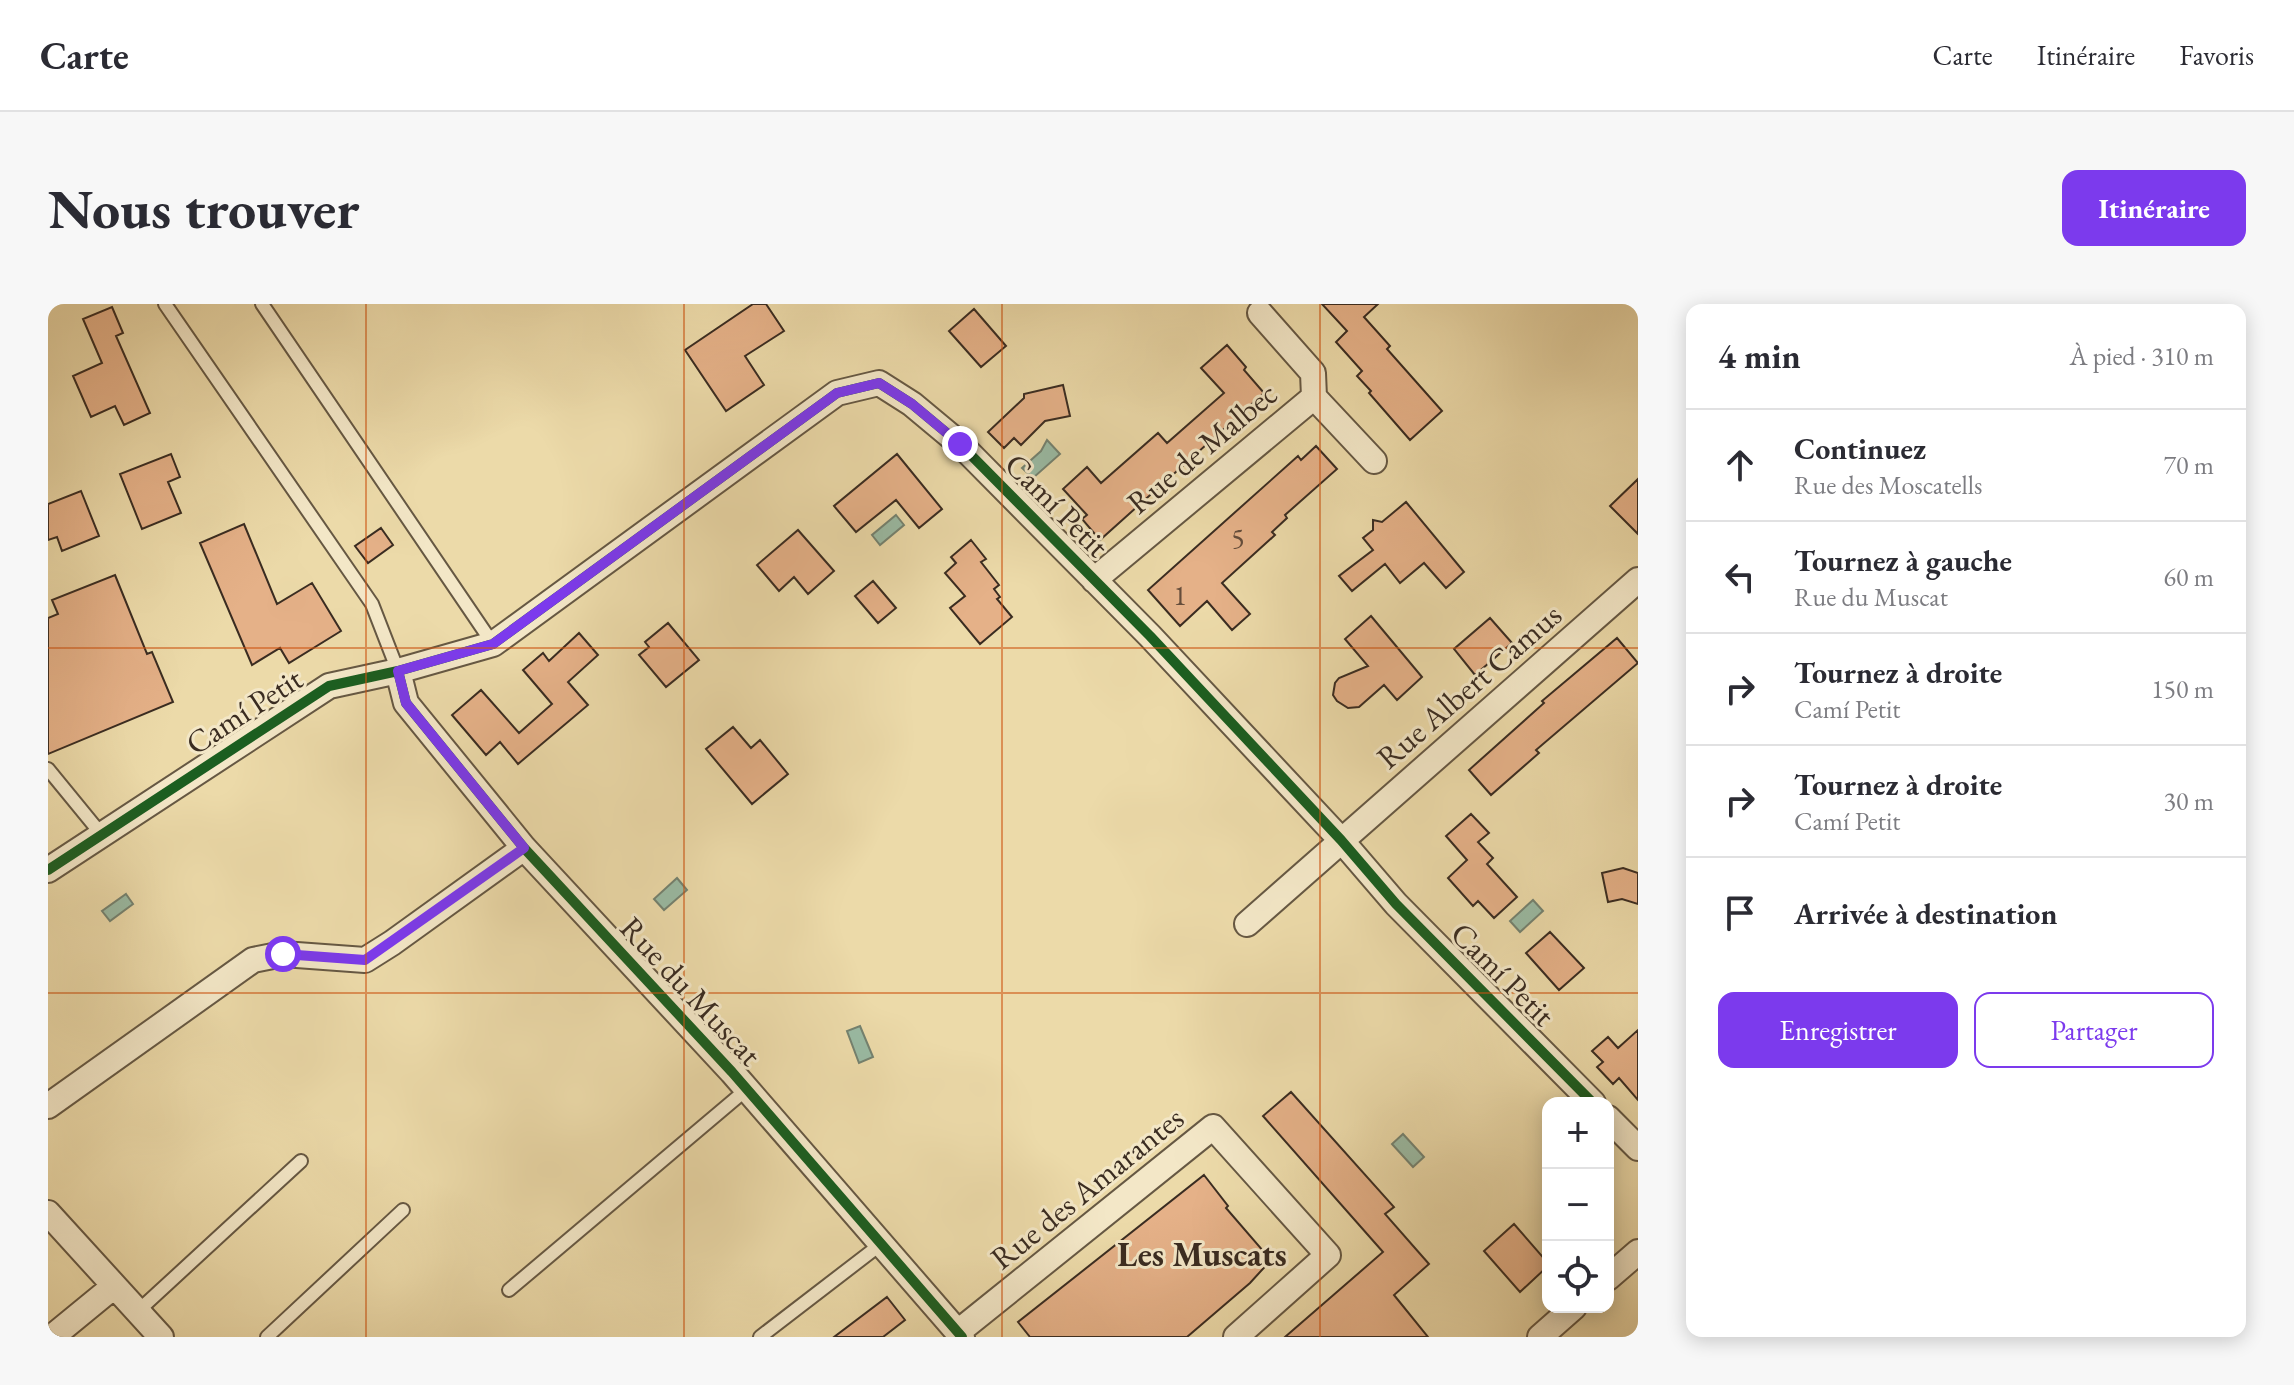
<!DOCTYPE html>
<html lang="fr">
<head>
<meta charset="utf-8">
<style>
	body { margin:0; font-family:"EB Garamond",serif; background:#f7f7f7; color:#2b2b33 }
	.controls { position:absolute; right:24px; bottom:24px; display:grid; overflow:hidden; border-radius:16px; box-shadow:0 4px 20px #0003 }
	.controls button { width:72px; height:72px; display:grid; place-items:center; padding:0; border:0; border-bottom:2px solid #e1e1e2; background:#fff; color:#2b2b33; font:40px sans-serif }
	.stop { position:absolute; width:24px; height:24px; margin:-18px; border:6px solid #7c3aed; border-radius:50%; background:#fff }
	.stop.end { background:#7c3aed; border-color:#fff; box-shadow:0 2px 8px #0008 }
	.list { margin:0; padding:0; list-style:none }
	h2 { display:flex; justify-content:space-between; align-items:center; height:104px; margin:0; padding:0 32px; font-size:34px }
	h2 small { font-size:26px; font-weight:400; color:#7c7c81 }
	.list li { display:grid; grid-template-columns:52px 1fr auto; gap:24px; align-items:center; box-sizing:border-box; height:112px; padding:0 32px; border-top:2px solid #e1e1e2 }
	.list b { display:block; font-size:30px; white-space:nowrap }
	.list p { margin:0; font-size:26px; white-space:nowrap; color:#7c7c81 }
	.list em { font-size:26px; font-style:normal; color:#7c7c81 }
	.actions { display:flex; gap:16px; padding:24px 32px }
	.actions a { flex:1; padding:18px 0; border:2px solid #7c3aed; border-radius:16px; text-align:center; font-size:28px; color:#7c3aed }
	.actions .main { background:#7c3aed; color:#fff }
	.icon { flex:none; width:44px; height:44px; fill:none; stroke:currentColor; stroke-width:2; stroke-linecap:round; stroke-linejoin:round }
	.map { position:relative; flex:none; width:1590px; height:1033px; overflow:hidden; border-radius:16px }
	header { display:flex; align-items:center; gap:48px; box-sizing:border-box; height:112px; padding:0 40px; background:#fff; border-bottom:2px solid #e1e1e2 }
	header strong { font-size:38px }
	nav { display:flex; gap:44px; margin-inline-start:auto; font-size:28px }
	.intro { display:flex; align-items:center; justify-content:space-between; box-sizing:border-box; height:192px; padding:0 48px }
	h1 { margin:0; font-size:56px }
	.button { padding:20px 36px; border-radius:16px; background:#7c3aed; color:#fff; font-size:28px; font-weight:700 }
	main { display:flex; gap:48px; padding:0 48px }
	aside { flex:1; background:#fff; border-radius:16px; box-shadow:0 4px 20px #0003 }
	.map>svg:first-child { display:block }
	.water { fill:#9abba4; stroke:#748270; stroke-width:2 }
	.building { fill:#e5b188; stroke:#3a2c21; stroke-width:2 }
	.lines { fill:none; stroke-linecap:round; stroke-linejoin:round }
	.lane-casing { stroke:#665843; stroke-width:16 }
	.street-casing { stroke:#665843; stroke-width:28 }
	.lane { stroke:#f3e7c7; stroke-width:12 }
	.street { stroke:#f3e7c7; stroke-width:24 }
	.cycleway-casing { stroke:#f3e7c7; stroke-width:15 }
	.cycleway { stroke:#1b5e20; stroke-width:10 }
	.route { stroke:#7c3aed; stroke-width:10 }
	.grid { fill:none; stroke:#ce520f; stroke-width:2; stroke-opacity:0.55 }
	.labels { text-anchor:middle; stroke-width:6; stroke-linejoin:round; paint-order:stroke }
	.number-label { font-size:28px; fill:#654d3b }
	.street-label { font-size:32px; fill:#3a2c21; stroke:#f3e7c7 }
	.neighbourhood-label { font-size:34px; font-weight:bold; fill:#3a2c21; stroke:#f3e7c7 }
</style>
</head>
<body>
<header>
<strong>Carte</strong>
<nav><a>Carte</a><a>Itinéraire</a><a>Favoris</a></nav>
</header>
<div class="intro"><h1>Nous trouver</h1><a class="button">Itinéraire</a></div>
<main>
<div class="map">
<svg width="1590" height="1033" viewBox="0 0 1590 1033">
	<rect width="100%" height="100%" fill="#ecdaa9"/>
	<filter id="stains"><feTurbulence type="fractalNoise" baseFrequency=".0025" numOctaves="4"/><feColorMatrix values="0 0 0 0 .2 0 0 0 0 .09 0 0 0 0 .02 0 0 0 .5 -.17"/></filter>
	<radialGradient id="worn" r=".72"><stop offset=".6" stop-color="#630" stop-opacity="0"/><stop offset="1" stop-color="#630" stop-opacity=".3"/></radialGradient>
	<path class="water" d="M 999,136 L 1012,150 L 985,174 L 974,164 L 993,147 Z
		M 848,211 L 856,221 L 832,241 L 824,231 Z
		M 629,574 L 639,586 L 616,606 L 606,595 Z
		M 78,590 L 85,600 L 62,617 L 54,607 Z
		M 1485,596 L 1495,607 L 1472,628 L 1462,617 Z
		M 812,722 L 825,753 L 811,759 L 799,727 Z
		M 1355,830 L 1376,853 L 1365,863 L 1344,840 Z"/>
	<path class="building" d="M 705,0 L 718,0 L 736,27 L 697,52 L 716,81 L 678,107 L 637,46 Z
		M 1274,0 L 1330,0 L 1316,13 L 1342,42 L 1339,45 L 1394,107 L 1362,136 L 1321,89 L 1323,87 L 1309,72 L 1314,67 L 1288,38 L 1299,27 Z
		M 64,3 L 75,29 L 68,32 L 102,109 L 76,121 L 67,102 L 43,113 L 25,72 L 54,59 L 35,15 Z
		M 926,5 L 958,42 L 933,63 L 901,27 Z
		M 1179,41 L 1198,63 L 1196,66 L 1216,89 L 1052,236 L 1034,215 L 1039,211 L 1015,185 L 1039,163 L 1053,179 L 1110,129 L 1119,139 L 1176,89 L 1153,64 Z
		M 1015,81 L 1022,112 L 997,117 L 973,141 L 966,134 L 956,144 L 940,128 L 976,94 L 976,90 Z
		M 1268,142 L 1289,165 L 1237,211 L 1239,214 L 1224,228 L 1227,231 L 1174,279 L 1202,310 L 1184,326 L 1159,297 L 1132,322 L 1100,286 L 1250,152 L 1253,156 Z
		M 123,150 L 132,173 L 120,178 L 133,209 L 94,225 L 72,170 Z
		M 849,150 L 894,205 L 871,224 L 848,196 L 808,228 L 786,202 Z
		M 1590,175 L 1590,230 L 1562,202 Z
		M 33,187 L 51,232 L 14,247 L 9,233 L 0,236 L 0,200 Z
		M 1358,198 L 1416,268 L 1398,284 L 1376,259 L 1352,279 L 1337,260 L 1304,287 L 1291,272 L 1325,246 L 1315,234 L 1325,226 L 1325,216 L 1334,218 Z
		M 196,220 L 229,300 L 264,279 L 293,327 L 241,359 L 232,344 L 204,361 L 152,239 Z
		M 333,224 L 345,241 L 320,259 L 307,242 Z
		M 750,226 L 786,267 L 760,290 L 746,273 L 731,287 L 709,261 Z
		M 923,236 L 938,255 L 933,258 L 951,281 L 946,285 L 952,293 L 949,295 L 964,313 L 932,340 L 902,304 L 917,292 L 897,269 L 908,259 L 903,253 Z
		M 67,271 L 99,350 L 104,348 L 125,398 L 0,450 L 0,314 L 10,310 L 4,296 Z
		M 825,277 L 848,304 L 830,319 L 807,292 Z
		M 1323,312 L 1374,373 L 1349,396 L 1336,381 L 1311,403 L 1300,404 L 1289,397 L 1285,391 L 1287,379 L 1291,374 L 1320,362 L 1297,335 Z
		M 1442,314 L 1464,339 L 1427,371 L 1406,345 Z
		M 620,319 L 651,356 L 618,383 L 591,351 L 601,343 L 597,338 Z
		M 531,329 L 550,351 L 520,378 L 540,401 L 470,460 L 452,438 L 438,451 L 404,411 L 433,386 L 471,429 L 504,400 L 475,366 L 495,349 L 501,357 Z
		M 1569,334 L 1590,359 L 1488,446 L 1491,449 L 1443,491 L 1421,466 L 1496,399 L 1494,397 Z
		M 685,423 L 703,444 L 712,436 L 740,470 L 704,500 L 658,445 Z
		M 1423,510 L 1441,529 L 1430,538 L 1445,554 L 1439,560 L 1469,593 L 1446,614 L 1430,597 L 1425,602 L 1400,574 L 1419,556 L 1398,532 Z
		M 1575,564 L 1590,569 L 1590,600 L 1574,595 L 1560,598 L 1554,569 Z
		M 1502,628 L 1536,664 L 1511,686 L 1478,649 Z
		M 1590,726 L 1590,796 L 1571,774 L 1565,780 L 1549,763 L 1555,758 L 1544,747 L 1560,733 L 1570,744 Z
		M 1243,788 L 1346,903 L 1337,910 L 1381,960 L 1346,991 L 1380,1033 L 1237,1033 L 1335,948 L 1215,812 Z
		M 1156,871 L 1180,902 L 1178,904 L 1223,956 L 1202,979 L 1139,1033 L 982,1033 L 970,1018 Z
		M 1466,920 L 1500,959 L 1500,962 L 1472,988 L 1436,947 Z
		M 839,993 L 857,1016 L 835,1033 L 786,1033 Z"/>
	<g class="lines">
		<defs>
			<path id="lane" d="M 117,0 L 324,300 L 350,367
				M 214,0 L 445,340
				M 0,465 L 54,531
				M 461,986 L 699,785
				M 89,1008 L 253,857
				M 219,1033 L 355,906
				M 712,1033 L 833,940"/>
			<path id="street" d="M 1212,9 L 1265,69 L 1266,93 L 1326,157
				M 1046,276 L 1266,93
				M 350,367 L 358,399 L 476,544 L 684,768 L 914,1033
				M 0,566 L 281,382 L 350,367 L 445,340 L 789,89 L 831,79 L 864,100 L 912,140 L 1102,332 L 1293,536 L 1348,600 L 1545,799
				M 1199,620 L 1590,276
				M 0,802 L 205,656 L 235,650 L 317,656 L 344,639 L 476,544
				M 1560,814 L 1590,844
				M 0,909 L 113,1033
				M 1560,974 L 1590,948
				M 910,1028 L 1165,823 L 1280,951 L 1188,1033
				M 4,1033 L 65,983
				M 1492,1033 L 1526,1003"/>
		</defs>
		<use href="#lane" class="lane-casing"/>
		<use href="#street" class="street-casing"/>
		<use href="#lane" class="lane"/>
		<use href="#street" class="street"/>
		<defs>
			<path id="cycleway" d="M 350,367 L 358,399 L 476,544 L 684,768 L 914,1033
				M 0,566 L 281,382 L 350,367 L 445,340 L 789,89 L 831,79 L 864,100 L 912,140 L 1102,332 L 1293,536 L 1348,600 L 1545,799"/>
		</defs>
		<use href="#cycleway" class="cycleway-casing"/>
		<use href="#cycleway" class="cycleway"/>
	</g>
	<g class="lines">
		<path class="route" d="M 235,650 L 317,656 L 476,544 L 358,399 L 350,367 L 445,340 L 789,89 L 831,79 L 864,100 L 912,140"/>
	</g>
	<path class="grid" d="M 318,0 L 318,1033M 636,0 L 636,1033M 954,0 L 954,1033M 1272,0 L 1272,1033M 0,344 L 1590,344M 0,689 L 1590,689"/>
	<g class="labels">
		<g class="number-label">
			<text x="1190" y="244">5</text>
			<text x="1132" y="301">1</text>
		</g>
		<g class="street-label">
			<text transform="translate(1154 144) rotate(-40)" y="11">Rue de Malbec</text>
			<text transform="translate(1009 201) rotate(45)" y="11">Camí Petit</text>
			<text transform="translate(1421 382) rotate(-41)" y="11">Rue Albert Camus</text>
			<text transform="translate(196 407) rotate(-33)" y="11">Camí Petit</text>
			<text transform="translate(1455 670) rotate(45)" y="11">Camí Petit</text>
			<text transform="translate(643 687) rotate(47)" y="11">Rue du Muscat</text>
			<text transform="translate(1039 884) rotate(-39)" y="11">Rue des Amarantes</text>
		</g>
		<g class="neighbourhood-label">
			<text x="1154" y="962">Les Muscats</text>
		</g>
	</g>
	<rect width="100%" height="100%" filter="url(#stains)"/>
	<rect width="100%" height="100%" fill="url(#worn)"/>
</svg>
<div class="controls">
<button>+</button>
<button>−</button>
<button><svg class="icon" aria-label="locate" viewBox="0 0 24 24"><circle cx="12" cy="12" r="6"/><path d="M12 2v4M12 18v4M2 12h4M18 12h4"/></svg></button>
</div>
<div class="stop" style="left:235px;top:650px"></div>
<div class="stop end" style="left:912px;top:140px"></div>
</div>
<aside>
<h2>4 min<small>À pied · 310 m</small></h2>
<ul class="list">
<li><svg class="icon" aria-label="ahead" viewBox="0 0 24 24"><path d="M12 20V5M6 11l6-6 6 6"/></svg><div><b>Continuez</b><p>Rue des Moscatells</p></div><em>70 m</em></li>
<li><svg class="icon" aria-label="left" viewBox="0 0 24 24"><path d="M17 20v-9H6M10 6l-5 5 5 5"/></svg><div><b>Tournez à gauche</b><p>Rue du Muscat</p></div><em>60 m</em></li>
<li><svg class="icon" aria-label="right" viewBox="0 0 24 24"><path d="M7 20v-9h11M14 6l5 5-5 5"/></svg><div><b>Tournez à droite</b><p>Camí Petit</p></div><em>150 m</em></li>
<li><svg class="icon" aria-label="right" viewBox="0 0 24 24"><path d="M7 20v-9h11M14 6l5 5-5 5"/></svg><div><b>Tournez à droite</b><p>Camí Petit</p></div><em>30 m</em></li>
<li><svg class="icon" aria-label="arrive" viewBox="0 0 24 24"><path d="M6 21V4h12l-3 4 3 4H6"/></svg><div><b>Arrivée à destination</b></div></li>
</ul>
<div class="actions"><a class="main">Enregistrer</a><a>Partager</a></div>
</aside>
</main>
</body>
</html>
